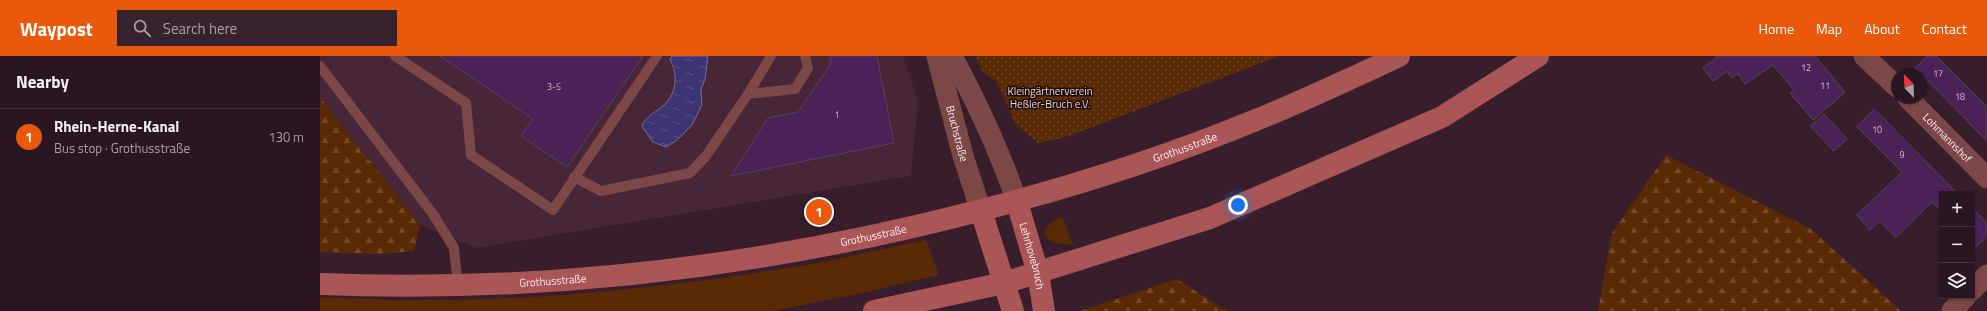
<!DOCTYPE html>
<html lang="en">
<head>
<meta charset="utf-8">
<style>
	body { margin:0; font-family:"Titillium Web",sans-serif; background:#36232d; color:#f1f3f6 }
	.controls { position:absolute; right:12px; bottom:12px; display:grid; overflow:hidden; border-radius:0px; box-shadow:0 1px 3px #0004 }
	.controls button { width:36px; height:36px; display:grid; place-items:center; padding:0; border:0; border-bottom:1px solid #46353e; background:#2a1620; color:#f1f3f6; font:20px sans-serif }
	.compass { position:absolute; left:1571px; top:12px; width:36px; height:36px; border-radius:50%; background:#2a1620; box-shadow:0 1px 3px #0004; rotate:337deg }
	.you { position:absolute; left:918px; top:149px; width:14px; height:14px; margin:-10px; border:3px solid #fff; border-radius:50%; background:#1a73e8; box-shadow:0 0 0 6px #1a73e833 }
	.badge { display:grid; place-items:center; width:26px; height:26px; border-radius:50%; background:#ea580c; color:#fff; font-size:13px; font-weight:700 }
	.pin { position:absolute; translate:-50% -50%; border:2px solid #fff; box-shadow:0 1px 4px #0006 }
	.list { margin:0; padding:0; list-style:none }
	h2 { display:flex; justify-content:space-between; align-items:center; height:52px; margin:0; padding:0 16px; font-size:17px }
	h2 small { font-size:13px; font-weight:400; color:#a59fa5 }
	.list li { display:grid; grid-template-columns:26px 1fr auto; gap:12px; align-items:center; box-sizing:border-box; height:56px; padding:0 16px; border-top:1px solid #46353e }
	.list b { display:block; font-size:15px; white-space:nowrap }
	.list p { margin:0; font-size:13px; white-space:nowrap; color:#a59fa5 }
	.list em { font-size:13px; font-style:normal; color:#a59fa5 }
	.icon { flex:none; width:22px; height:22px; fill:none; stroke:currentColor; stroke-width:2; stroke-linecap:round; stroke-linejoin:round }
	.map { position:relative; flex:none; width:1667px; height:255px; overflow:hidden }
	header { display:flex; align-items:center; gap:24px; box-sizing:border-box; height:56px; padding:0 20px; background:#ea580c; color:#fff }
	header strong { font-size:19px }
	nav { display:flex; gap:22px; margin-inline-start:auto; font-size:14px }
	.search { width:280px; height:36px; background:#36232d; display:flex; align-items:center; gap:10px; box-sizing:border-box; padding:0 14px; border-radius:0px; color:#a59fa5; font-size:15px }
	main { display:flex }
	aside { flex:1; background:#2a1620 }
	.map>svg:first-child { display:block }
	.built { fill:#472637 }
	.grass { fill:#5a2a04 }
	.forest { fill:url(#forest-firs) }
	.garden { fill:url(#garden-dots) }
	.water { fill:url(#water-ripples); stroke:#766c99 }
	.building { fill:#4b2258; stroke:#55435b }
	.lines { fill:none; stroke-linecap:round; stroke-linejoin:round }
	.lane { stroke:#7c4747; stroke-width:10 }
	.street { stroke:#7c4747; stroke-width:21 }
	.secondary { stroke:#aa5657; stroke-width:22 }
	.labels { text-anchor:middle; stroke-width:3; stroke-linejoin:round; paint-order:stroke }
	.number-label { font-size:9px; fill:#d1b9cd }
	.park-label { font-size:11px; fill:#fcd6bf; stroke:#180c12 }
	.street-label { font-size:11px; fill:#feebf4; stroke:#180c12 }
</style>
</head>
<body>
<header>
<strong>Waypost</strong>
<div class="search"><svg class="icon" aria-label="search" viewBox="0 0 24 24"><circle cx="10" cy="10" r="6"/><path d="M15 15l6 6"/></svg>Search here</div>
<nav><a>Home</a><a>Map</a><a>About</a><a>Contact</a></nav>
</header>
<main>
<aside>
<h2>Nearby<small></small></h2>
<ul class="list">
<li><span class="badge">1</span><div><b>Rhein-Herne-Kanal</b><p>Bus stop · Grothusstraße</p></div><em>130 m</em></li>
</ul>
</aside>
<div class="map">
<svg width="1667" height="255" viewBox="0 0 1667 255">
	<defs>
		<pattern id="forest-firs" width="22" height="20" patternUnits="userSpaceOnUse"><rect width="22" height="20" fill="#5a2a04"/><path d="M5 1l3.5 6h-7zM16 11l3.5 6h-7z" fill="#734929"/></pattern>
		<pattern id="garden-dots" width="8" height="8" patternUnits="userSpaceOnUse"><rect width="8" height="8" fill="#5a2a04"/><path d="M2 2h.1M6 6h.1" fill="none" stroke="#734929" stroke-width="1.8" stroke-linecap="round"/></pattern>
		<pattern id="water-ripples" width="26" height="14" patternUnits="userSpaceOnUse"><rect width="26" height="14" fill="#3c3572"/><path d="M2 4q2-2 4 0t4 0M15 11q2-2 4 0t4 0" fill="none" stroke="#595287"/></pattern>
	</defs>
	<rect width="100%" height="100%" fill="#381e2b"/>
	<path class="built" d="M 0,0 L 583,0 L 598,45 L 591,120 L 156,192 L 100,169 L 0,41 Z"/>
	<path class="grass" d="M 742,160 L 753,189 C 725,188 712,177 742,160 Z
		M 606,184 L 619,219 L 533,239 L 452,255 L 0,255 L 0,241 C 160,251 322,236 480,210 C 522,203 564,192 606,184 Z"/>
	<path class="forest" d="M 0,41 L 100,169 L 94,195 L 62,198 L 0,196 Z
		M 1346,99 L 1491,173 L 1581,255 L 1278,255 L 1292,177 Z
		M 857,223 L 902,252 L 911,255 L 760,255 Z"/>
	<path class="garden" d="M 655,0 L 959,0 L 746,81 L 718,87 L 695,67 L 677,26 L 662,15 Z"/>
	<path class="water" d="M 352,0 L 388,0 L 385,23 L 381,33 L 382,49 L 372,69 L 356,85 L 346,91 L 333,86 L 323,72 L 322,68 C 329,59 336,56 344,49 C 357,37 358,18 350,3 Z"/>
	<path class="building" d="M 120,0 L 323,0 L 247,111 L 201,80 L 213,63 Z
		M 510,0 L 557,0 L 574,87 L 411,120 L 448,62 L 478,56 L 511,8 Z
		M 1395,0 L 1495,0 L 1525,36 L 1493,64 L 1470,37 L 1474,34 L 1453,9 L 1425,28 L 1418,18 L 1412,22 L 1407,15 L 1393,25 L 1383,12 L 1396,2 Z
		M 1607,0 L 1616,0 L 1667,51 L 1667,85 L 1595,12 Z
		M 1554,53 L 1638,138 L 1622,138 L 1622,156 L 1612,146 L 1576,181 L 1560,165 L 1550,174 L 1537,159 L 1582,116 L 1537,71 Z
		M 1504,58 L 1527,83 L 1514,95 L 1490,70 Z
		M 1652,152 L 1667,167 L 1667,180 L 1656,191 L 1652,186 Z"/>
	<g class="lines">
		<path class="lane" d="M 75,0 L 146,47 L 151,99 L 233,154 L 337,0
			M 451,0 L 428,38 L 475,33 L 488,12 L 485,0
			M 0,10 L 113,158 L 134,192 L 138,230
			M 254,121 L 281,135 L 370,117 L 386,100 L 428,38"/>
		<g class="street">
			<path id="s1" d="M 617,0 L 643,100 L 661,155"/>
			<path d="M 632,0 C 657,47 680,95 697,146"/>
			<path d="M 1544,0 L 1577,31"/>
			<path id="s2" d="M 1588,42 L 1667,122"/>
			<path d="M 1652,234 L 1667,219"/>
			<path d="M 1632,255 L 1646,240"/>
		</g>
		<g class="secondary">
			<path id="s3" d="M 697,146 L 718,217 L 724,255"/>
			<path d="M 661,155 L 693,255"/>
			<path id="s4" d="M 0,228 C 220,237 441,211 654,156 C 748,132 841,103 931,66 C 981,46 1030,23 1079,0"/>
			<path d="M 554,255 L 684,227 L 890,162 L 1122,61 L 1218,0"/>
		</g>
	</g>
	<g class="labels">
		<g class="number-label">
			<text x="1486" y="15">12</text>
			<text x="1618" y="21">17</text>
			<text x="1505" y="33">11</text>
			<text x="234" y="34">3-5</text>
			<text x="1640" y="44">18</text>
			<text x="517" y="62">1</text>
			<text x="1557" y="77">10</text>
			<text x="1582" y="102">9</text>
		</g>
		<g class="park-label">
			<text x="730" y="39">Kleingärtnerverein<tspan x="730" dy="13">Heßler-Bruch e.V.</tspan></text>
		</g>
		<g class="street-label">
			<text dy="4" stroke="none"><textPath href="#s1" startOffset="80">Bruchstraße</textPath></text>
			<text dy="4" stroke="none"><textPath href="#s2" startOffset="56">Lohmannshof</textPath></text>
			<text dy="4" stroke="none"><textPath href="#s4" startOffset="881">Grothusstraße</textPath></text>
			<text dy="4" stroke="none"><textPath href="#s4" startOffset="557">Grothusstraße</textPath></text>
			<text dy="4" stroke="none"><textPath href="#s3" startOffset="56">Lehrhovebruch</textPath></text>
			<text dy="4" stroke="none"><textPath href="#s4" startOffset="233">Grothusstraße</textPath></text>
		</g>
	</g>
</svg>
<div class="controls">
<button>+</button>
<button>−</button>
<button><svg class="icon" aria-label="layers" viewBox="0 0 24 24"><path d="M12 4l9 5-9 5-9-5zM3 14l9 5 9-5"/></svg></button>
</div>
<svg class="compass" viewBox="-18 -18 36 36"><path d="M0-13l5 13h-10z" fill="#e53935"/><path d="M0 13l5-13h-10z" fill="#a59fa5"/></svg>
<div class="you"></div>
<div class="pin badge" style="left:499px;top:156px">1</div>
</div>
</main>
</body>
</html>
